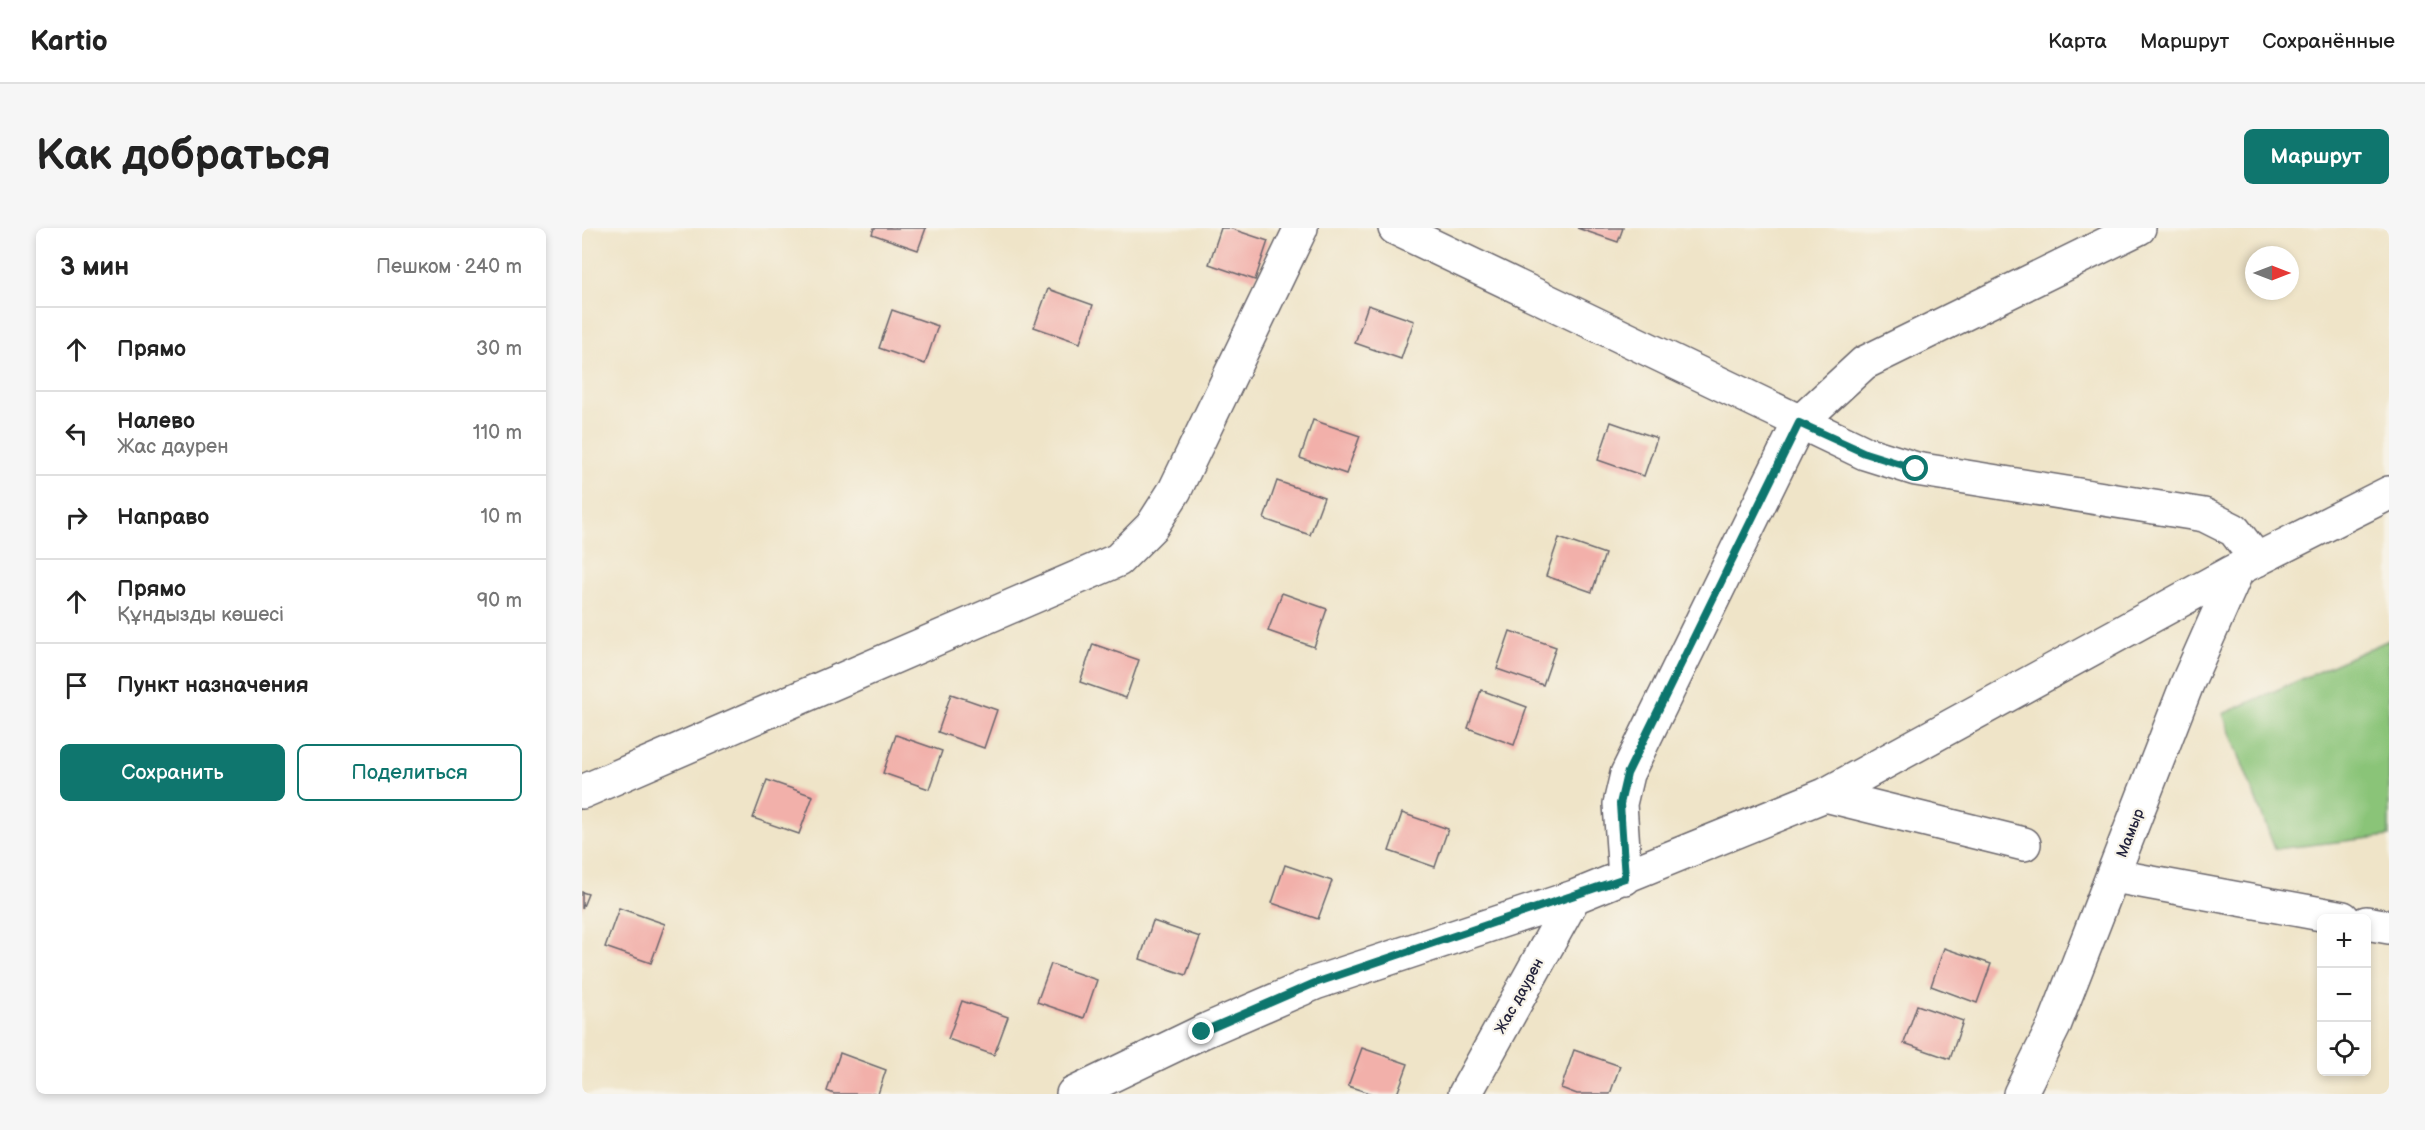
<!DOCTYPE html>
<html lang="ru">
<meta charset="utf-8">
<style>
body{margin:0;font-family:"Balsamiq Sans",sans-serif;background:#f6f6f6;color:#222}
.controls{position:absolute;right:18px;bottom:18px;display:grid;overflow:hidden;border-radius:9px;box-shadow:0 3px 9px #0003}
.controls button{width:54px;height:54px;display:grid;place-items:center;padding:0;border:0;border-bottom:2px solid #e0e0e0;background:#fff;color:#222;font:30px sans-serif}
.compass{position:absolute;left:1663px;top:18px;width:54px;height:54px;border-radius:50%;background:#fff;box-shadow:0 3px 9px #0003;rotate:90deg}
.stop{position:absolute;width:18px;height:18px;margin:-14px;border:4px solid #0f766e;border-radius:50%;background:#fff}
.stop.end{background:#0f766e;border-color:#fff;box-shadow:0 2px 6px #0008}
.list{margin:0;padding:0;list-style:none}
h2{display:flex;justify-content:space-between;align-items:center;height:78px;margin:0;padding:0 24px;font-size:26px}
h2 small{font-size:20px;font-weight:400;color:#767676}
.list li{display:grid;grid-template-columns:39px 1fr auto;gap:18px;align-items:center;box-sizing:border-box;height:84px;padding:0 24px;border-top:2px solid #e0e0e0}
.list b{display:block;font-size:22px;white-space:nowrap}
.list p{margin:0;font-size:20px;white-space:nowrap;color:#767676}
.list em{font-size:20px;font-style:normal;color:#767676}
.actions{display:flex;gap:12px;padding:18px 24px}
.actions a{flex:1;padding:14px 0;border:2px solid #0f766e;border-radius:9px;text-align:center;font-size:21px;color:#0f766e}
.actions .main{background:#0f766e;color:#fff}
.icon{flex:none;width:33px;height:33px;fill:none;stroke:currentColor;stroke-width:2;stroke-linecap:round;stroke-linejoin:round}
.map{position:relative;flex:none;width:1807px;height:866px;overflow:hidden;border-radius:9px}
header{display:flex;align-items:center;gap:36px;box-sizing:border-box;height:84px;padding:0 30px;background:#fff;border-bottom:2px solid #e0e0e0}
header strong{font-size:28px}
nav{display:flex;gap:33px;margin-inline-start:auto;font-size:21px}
.intro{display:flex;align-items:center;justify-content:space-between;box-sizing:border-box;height:144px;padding:0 36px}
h1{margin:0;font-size:42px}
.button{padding:15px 27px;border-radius:9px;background:#0f766e;color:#fff;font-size:21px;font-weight:700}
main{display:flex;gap:36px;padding:0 36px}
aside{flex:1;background:#fff;border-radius:9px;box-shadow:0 3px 9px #0003}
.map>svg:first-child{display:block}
.green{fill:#8ac478;stroke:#56735a;stroke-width:1.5}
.building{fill:#f2b0aa}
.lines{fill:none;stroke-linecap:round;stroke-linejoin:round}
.minor-casing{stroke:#6a666c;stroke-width:36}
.minor{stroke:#fff;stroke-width:33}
.route{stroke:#0f766e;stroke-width:8}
.labels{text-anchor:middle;stroke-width:4.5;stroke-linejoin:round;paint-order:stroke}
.street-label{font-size:15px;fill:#22223b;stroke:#f7f3e8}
</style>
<header>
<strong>Kartio</strong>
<nav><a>Карта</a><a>Маршрут</a><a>Сохранённые</a></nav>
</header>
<div class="intro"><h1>Как добраться</h1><a class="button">Маршрут</a></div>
<main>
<aside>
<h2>3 мин<small>Пешком · 240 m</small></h2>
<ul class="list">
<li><svg class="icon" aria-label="ahead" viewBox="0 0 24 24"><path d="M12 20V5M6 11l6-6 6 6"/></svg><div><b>Прямо</b></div><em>30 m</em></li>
<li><svg class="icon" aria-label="left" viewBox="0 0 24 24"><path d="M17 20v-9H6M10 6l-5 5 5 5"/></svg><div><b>Налево</b><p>Жас даурен</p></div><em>110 m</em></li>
<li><svg class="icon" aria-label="right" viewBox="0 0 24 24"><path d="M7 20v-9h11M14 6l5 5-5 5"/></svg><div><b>Направо</b></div><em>10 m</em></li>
<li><svg class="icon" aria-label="ahead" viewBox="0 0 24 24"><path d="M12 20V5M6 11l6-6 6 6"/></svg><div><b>Прямо</b><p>Құндызды көшесі</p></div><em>90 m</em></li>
<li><svg class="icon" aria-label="arrive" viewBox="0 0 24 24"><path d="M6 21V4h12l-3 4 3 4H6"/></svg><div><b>Пункт назначения</b></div></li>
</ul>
<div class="actions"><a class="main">Сохранить</a><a>Поделиться</a></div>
</aside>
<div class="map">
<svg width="1807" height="866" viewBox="0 0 1807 866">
<rect width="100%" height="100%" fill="#f7f3e8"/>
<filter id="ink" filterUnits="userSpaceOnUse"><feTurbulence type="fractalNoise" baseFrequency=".0167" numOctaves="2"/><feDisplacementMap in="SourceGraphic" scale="12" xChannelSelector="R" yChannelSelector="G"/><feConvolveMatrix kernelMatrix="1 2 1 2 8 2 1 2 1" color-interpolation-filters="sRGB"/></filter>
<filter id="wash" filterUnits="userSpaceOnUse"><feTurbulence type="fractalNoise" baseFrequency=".008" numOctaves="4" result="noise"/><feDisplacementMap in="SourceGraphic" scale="24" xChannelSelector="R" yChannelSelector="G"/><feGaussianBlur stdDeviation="1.35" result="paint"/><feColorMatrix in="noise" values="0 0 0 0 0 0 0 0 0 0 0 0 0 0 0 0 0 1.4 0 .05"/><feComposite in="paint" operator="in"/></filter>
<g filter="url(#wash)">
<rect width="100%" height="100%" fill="#efe4c8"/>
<path class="green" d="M1807,412v196l-114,13 -52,-135z"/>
<g id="blocks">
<path class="building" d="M292,0h52l-8,22 -46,-16z
M639,0h8l39,13 -13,39 -46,-16z
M995,0h46l-5,14z
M466,61l45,16 -13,38 -46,-16z
M786,77l46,16 -13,38 -46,-16z
M310,82l46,16 -13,38 -46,-16z
M731,192l47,16 -14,38 -46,-16z
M1029,194l46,16 -13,38 -46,-16z
M695,253l47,16 -14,38 -46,-16z
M977,310l46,16 -13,38 -46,-16z
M700,365l45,16 -13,38 -46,-16z
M928,403l46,16 -13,38 -46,-16z
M511,416l46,16 -13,38 -46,-16z
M899,462l46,17 -13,38 -46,-17z
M369,466l46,16 -13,38 -46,-16z
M314,507l46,16 -13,38 -46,-16z
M185,552l46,16 -14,38 -46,-16z
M820,585l46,16 -13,38 -46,-16z
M703,637l47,16 -14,38 -46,-16z
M0,664l6,2 -6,15z
M37,680l46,16 -14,39 -46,-16z
M571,693l47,16 -14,38 -46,-16z
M1362,720l47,16 -14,39 -46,-17z
M469,736l46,16 -13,38 -47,-16z
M380,773l46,16 -14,38 -46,-16z
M1335,777l46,16 -13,38 -46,-16z
M780,820l46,16 -11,30h-25l-24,-8z
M992,822l46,16 -10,28h-33l-16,-6z
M258,825l46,17 -8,24h-44l-7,-3z"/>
</g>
</g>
<g filter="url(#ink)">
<use href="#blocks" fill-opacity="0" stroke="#6a666c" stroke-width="1.5"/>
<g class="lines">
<g class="minor-casing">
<path id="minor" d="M813,0l470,225 51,16 288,46 30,15 23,30
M0,564l536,-232 34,-34 23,-36 126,-262
M1243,567l199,49
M1532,648l229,42
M1043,650l-5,-74 7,-30 172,-351 65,-60 275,-135
M1784,695l23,4
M491,866l129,-62 113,-49 259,-86 251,-102 407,-223 157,-79
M883,866l109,-197
M1438,866l34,-68 133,-342 50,-113"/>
</g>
<use href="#minor" class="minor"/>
</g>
</g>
<g class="lines" filter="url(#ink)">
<path class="route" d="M620,804l113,-49 310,-105 -5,-74 7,-30 172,-351 66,30 51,16"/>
</g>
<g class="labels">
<g class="street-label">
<text transform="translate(1548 605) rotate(-69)" y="5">Мамыр</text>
<text transform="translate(937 768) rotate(-61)" y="5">Жас даурен</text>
</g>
</g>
</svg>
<div class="controls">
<button>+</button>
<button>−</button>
<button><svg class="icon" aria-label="locate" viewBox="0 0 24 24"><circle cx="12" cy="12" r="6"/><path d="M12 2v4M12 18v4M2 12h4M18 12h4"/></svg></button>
</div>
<svg class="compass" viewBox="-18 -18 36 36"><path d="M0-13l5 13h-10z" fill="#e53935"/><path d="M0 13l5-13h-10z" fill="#767676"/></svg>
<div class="stop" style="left:1334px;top:241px"></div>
<div class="stop end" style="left:620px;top:804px"></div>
</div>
</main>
